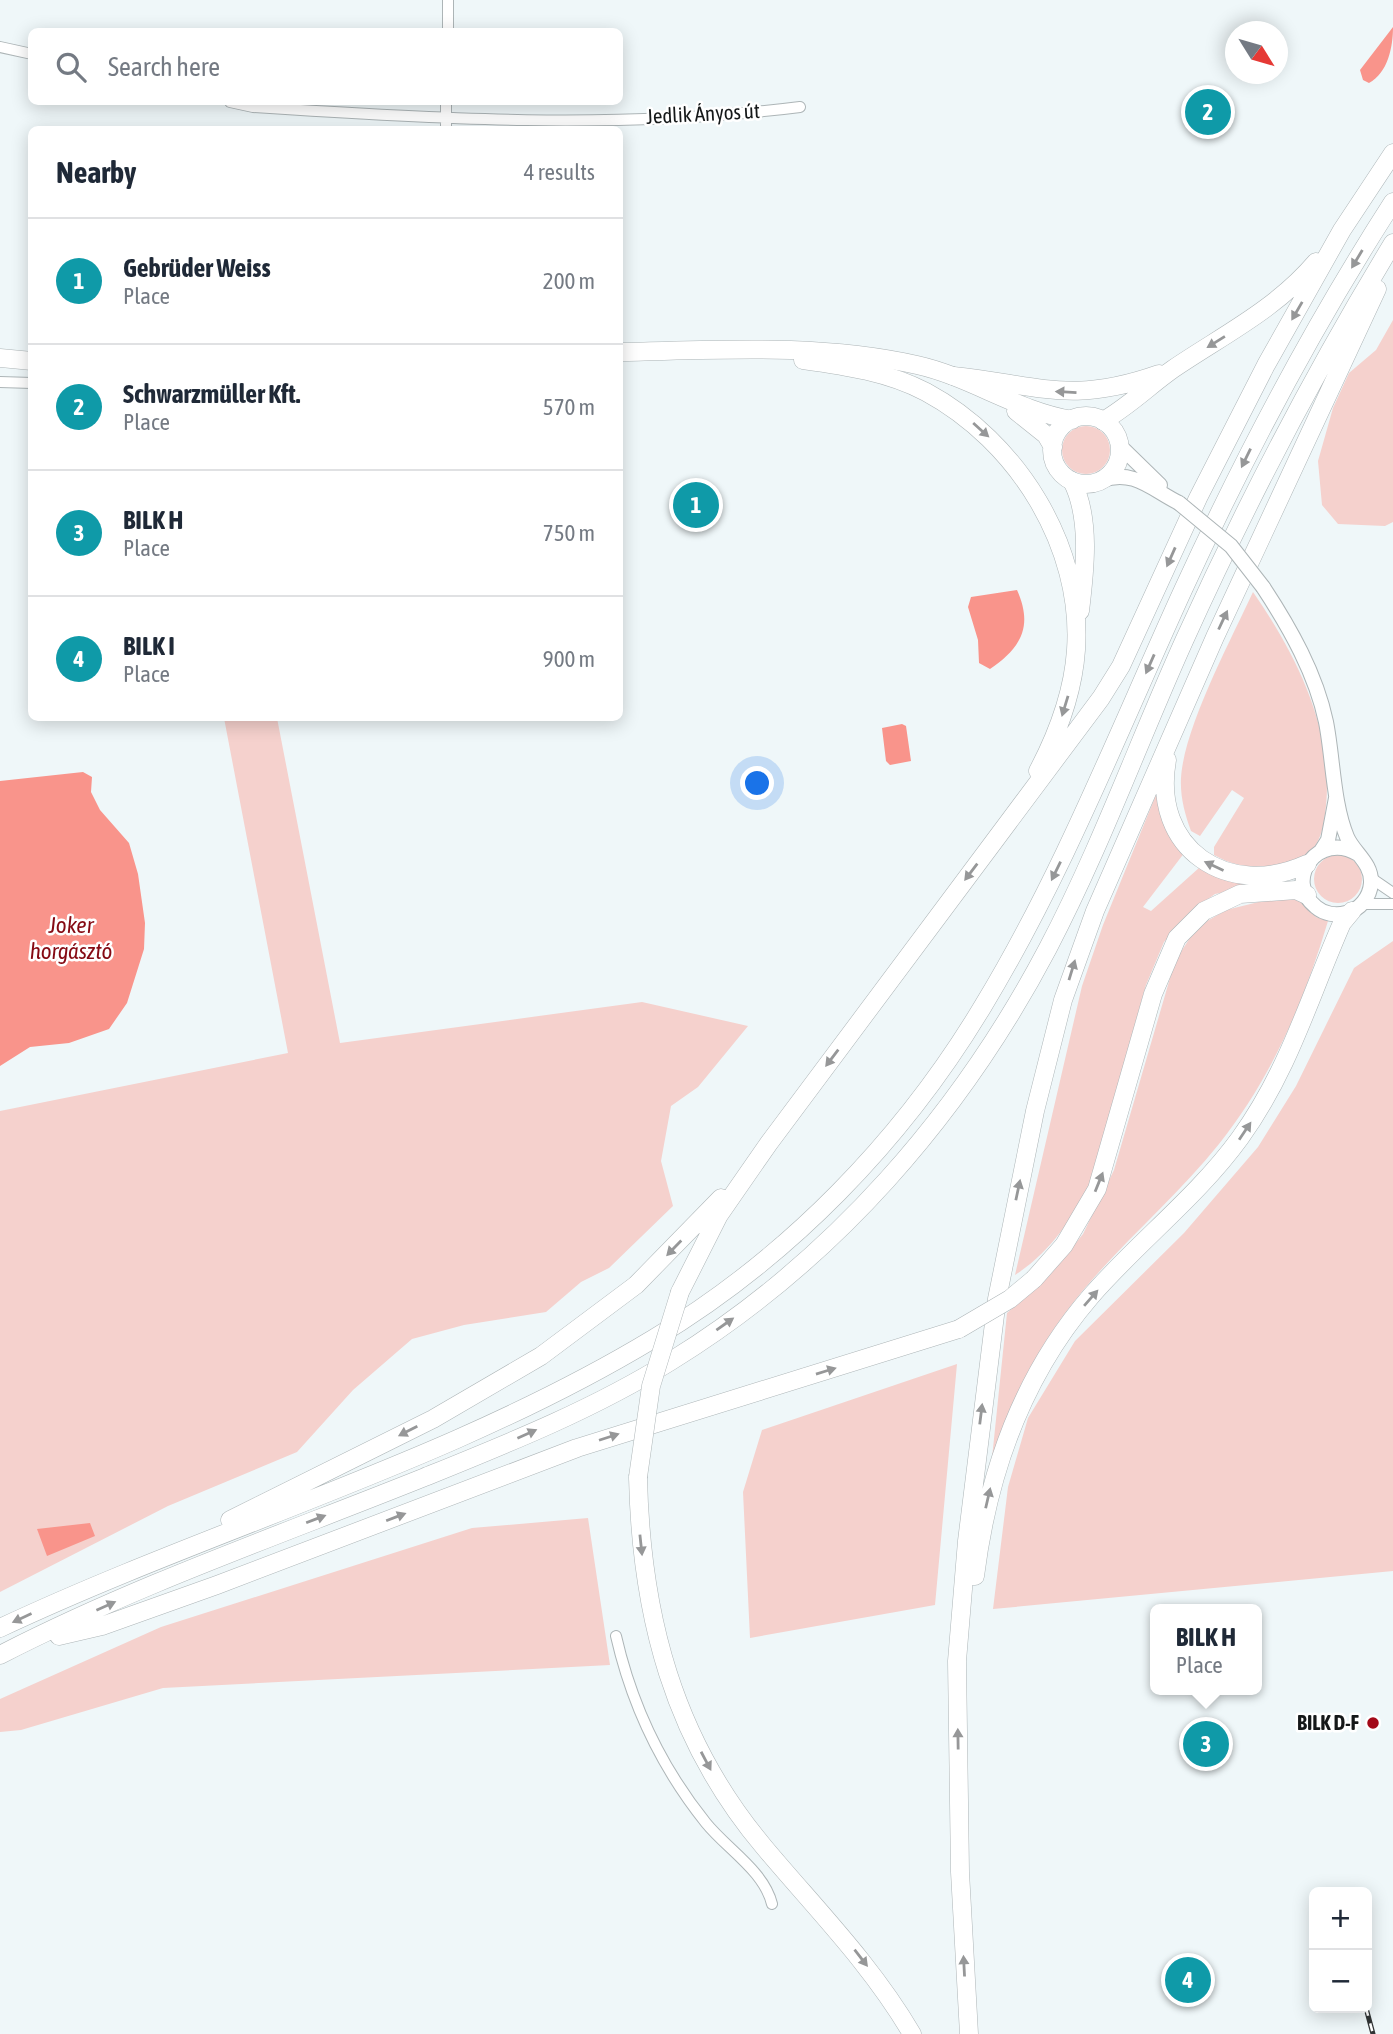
<!DOCTYPE html>
<meta charset="utf-8">
<style>
body{margin:0;font-family:"Asap Condensed",sans-serif;background:#f2f2f3;color:#1f2937}
.controls{position:absolute;right:21px;bottom:21px;display:grid;overflow:hidden;border-radius:10px;box-shadow:0 4px 18px #0003}
.controls button{width:63px;height:63px;display:grid;place-items:center;padding:0;border:0;border-bottom:2px solid #e0e1e3;background:#fff;color:#1f2937;font:35px sans-serif}
.compass{position:absolute;left:1225px;top:21px;width:63px;height:63px;border-radius:50%;background:#fff;box-shadow:0 4px 18px #0003;rotate:127deg}
.you{position:absolute;left:758px;top:784px;width:24px;height:24px;margin:-18px;border:5px solid #fff;border-radius:50%;background:#1a73e8;box-shadow:0 0 0 10px #1a73e833}
.badge{display:grid;place-items:center;width:46px;height:46px;border-radius:50%;background:#1a73e8;color:#fff;font-size:23px;font-weight:700}
.pin{position:absolute;translate:-50% -50%;border:4px solid #fff;box-shadow:0 2px 7px #0006}
.popup{position:absolute;left:1150px;top:1604px;width:112px;height:91px;box-sizing:border-box;display:grid;place-content:center;border-radius:10px;background:#fff;filter:drop-shadow(0 2px 5px #0005);font-size:23px;white-space:nowrap;color:#747a83}
.popup b{font-size:26px;color:#1f2937}
.popup::after{content:'';position:absolute;left:50%;top:100%;margin-left:-14px;border:14px solid transparent;border-top-color:#fff}
.list{margin:0;padding:0;list-style:none}
h2{display:flex;justify-content:space-between;align-items:center;height:91px;margin:0;padding:0 28px;font-size:30px}
h2 small{font-size:23px;font-weight:400;color:#747a83}
.list li{display:grid;grid-template-columns:46px 1fr auto;gap:21px;align-items:center;box-sizing:border-box;height:126px;padding:0 28px;border-top:2px solid #e0e1e3}
.list b{display:block;font-size:26px;white-space:nowrap}
.list p{margin:0;font-size:23px;white-space:nowrap;color:#747a83}
.list em{font-size:23px;font-style:normal;color:#747a83}
.icon{flex:none;width:38px;height:38px;fill:none;stroke:currentColor;stroke-width:2;stroke-linecap:round;stroke-linejoin:round}
.map{position:relative;flex:none;width:1393px;height:2034px;overflow:hidden}
.search{position:absolute;background:#fff;box-shadow:0 4px 18px #0003;left:28px;top:28px;width:595px;height:77px;display:flex;align-items:center;gap:18px;box-sizing:border-box;padding:0 24px;border-radius:10px;color:#747a83;font-size:26px}
.panel{position:absolute;background:#fff;box-shadow:0 4px 18px #0003;left:28px;top:126px;width:595px;height:595px;border-radius:10px}
.map>svg:first-child{display:block}
.green{fill:#f5d1cd}
.water{fill:#f9948b}
.lines{fill:none;stroke-linecap:round;stroke-linejoin:round}
.minor-casing{stroke:#adb5b7;stroke-width:12}
.tertiary-casing{stroke:#adb5b7;stroke-width:16}
.primary-casing{stroke:#adb5b7;stroke-width:19}
.trunk-casing{stroke:#adb5b7;stroke-width:19}
.minor{stroke:#fff;stroke-width:10}
.tertiary{stroke:#fff;stroke-width:14}
.primary{stroke:#fff;stroke-width:18}
.trunk{stroke:#fff;stroke-width:18}
.rail-casing{stroke:#313435;stroke-width:5}
.rail{stroke:#fff;stroke-width:2.5;stroke-dasharray:8;stroke-linecap:butt}
.tertiary-bridge-casing{stroke:#adb5b7;stroke-width:16;stroke-linecap:butt}
.trunk-bridge-casing{stroke:#adb5b7;stroke-width:19;stroke-linecap:butt}
.tertiary-bridge{stroke:#fff;stroke-width:14}
.trunk-bridge{stroke:#fff;stroke-width:18}
.oneway{fill:#969798}
.poi-dot{fill:#a30918;stroke:#fff;stroke-width:2.5}
.labels{text-anchor:middle;stroke-width:5;stroke-linejoin:round;paint-order:stroke}
.street-label{font-size:21px;fill:#151819;stroke:#fff}
.poi-label{font-size:21px;font-weight:bold;fill:#151819;stroke:#fff;text-anchor:end}
.water-label{font-size:23px;font-style:italic;fill:#850a13;stroke:#fff}
</style>
<div class="map">
<svg width="1393" height="2034" viewBox="0 0 1393 2034">
<rect width="100%" height="100%" fill="#eff7f9"/>
<path class="green" d="M1393,320v202l-8,4 -47,-2 -16,-19 -4,-44 15,-53 16,-35 27,-23z
M1062 450a24 24 0 1 1 48 0a24 24 0 1 1-48 0Z
M1253,592c47,68 87,150 70,234 -4,19 -16,37 -37,39 -28,3 -47,4 -72,-10v-8l30,-49 -12,-8 -32,46 -9,-5c-6,-17 -11,-34 -10,-53 3,-51 50,-138 72,-186z
M224,718h53l63,325 302,-41 106,24 -50,61 -27,19 -10,55 12,45 -64,62 -28,14 -35,30 -82,13 -52,14 -59,51 -56,62 -129,54 -168,86v-481l288,-58z
M1160,785l25,67 -42,55 8,4 49,-44 26,13 46,3 -57,11 -21,15 -30,33 -18,43 -57,201c-18,35 -40,67 -74,89l67,-289 21,-61z
M1314 879a24 24 0 1 1 48 0a24 24 0 1 1-48 0Z
M1275,898l25,1 16,18 12,4c-24,81 -56,156 -109,223 -47,59 -108,107 -153,168 -34,45 -56,94 -74,146l15,-145 43,-38 33,-41 31,-64 61,-209 22,-34 29,-17z
M1393,941v630l-400,38 15,-122 20,-69 47,-77 109,-108 74,-86 38,-61 58,-118z
M957,1364l-22,241 -185,33 -7,-146 19,-62z
M588,1518l22,147 -447,23 -142,42 -21,2v-33l161,-72 311,-99z"/>
<path class="water" d="M1393,27c0,20 -5,46 -24,56l-6,-3 -3,-10z
M1017,590c16,36 5,57 -27,79l-11,-6 -1,-23 -10,-33 3,-10z
M902,724l4,2 5,35 -21,4 -4,-4 -4,-33z
M83,772l9,5 -1,15 9,18 29,33 9,31 7,49 -1,26 -17,54 -18,26 -40,14 -39,4 -30,19v-285z
M90,1523l5,13 -48,20 -10,-27z"/>
<g class="lines">
<g class="minor-casing">
<path id="minor" d="M448,32v-32
M0,47l32,7
M230,102l23,5c180,12 367,23 547,0
M446,130v-28
M0,382l32,1
M1371,878l22,15
M1362,904h31
M616,1636c16,70 45,131 90,187 21,26 58,48 66,81"/>
</g>
<g class="tertiary-casing">
<path id="tertiary" d="M1120,446l40,39
M1102,480c32,-11 49,9 77,23
M1263,587c27,41 53,87 63,135 7,35 7,82 21,115 7,16 25,26 24,46 -1,14 -11,27 -25,30 -10,3 -22,1 -30,-6 -34,-27 3,-77 42,-53
M1321,851l7,-11 8,-42"/>
</g>
<g class="primary-casing">
<path id="primary" d="M620,352c99,-2 199,-9 297,13 54,12 100,46 155,55
M0,358l32,3
M1016,411l30,24 7,12
M1052 450a34 34 0 1 1 68 0a34 34 0 1 1-68 0Z"/>
</g>
<g class="trunk-casing">
<path id="trunk" d="M803,360c43,6 85,12 123,32 91,49 157,154 150,258 -3,44 -18,83 -38,121
M953,376c86,9 118,29 206,-2
M1103,421c26,-15 46,-35 70,-52 50,-34 102,-59 143,-107
M1072,481c19,37 13,89 8,130
M1167,760c-16,89 61,140 140,104
M1034,1279l30,-34 33,-56 56,-195 24,-56 27,-27 36,-17 56,-4 11,5
M680,1292l39,-77 50,-72 332,-445 20,-32 77,-168 68,-133 76,-135 51,-77
M638,1477c3,138 35,262 126,370 52,62 107,117 148,187
M230,1520l203,-101 108,-63 95,-71 85,-87
M975,1576c13,-103 47,-200 116,-280 47,-54 107,-100 149,-158 49,-68 69,-140 102,-215l10,-12
M0,1628c215,-101 449,-166 653,-289 135,-81 249,-198 330,-333 80,-132 136,-276 200,-416 62,-135 130,-264 210,-388
M59,1636l43,-10 115,-41 360,-137 382,-119
M0,1655c136,-70 283,-121 425,-178 84,-34 169,-68 246,-116 162,-100 289,-246 377,-413 52,-99 90,-205 136,-307 62,-137 131,-270 209,-398
M969,2034l-9,-162 -3,-211 10,-120 30,-242 38,-188 28,-111 32,-89 120,-274 162,-348"/>
</g>
<use href="#minor" class="minor"/>
<use href="#tertiary" class="tertiary"/>
<use href="#primary" class="primary"/>
<use href="#trunk" class="trunk"/>
<g class="rail-casing">
<path id="rail" d="M1366,2008l7,26"/>
</g>
<use href="#rail" class="rail"/>
<g class="tertiary-bridge-casing">
<path id="tertiary-bridge" d="M1179,503l52,43 32,41"/>
</g>
<g class="trunk-bridge-casing">
<path id="trunk-bridge" d="M959,1329l51,-30 24,-20
M638,1477l13,-91 29,-94"/>
</g>
<use href="#tertiary-bridge" class="tertiary-bridge"/>
<use href="#trunk-bridge" class="trunk-bridge"/>
</g>
<defs><path id="oneway-solid" d="M-6-.8H1V-3.2L6.5 0L1 3.2V.8H-6Z" transform="scale(1.75)"/></defs>
<g class="oneway">
<use href="#oneway-solid" transform="translate(1357 259) rotate(121)"/>
<use href="#oneway-solid" transform="translate(1297 311) rotate(120)"/>
<use href="#oneway-solid" transform="translate(1216 342) rotate(148)"/>
<use href="#oneway-solid" transform="translate(1066 392) rotate(-177)"/>
<use href="#oneway-solid" transform="translate(981 430) rotate(42)"/>
<use href="#oneway-solid" transform="translate(1246 458) rotate(116)"/>
<use href="#oneway-solid" transform="translate(1171 557) rotate(114)"/>
<use href="#oneway-solid" transform="translate(1223 620) rotate(-65)"/>
<use href="#oneway-solid" transform="translate(1150 664) rotate(114)"/>
<use href="#oneway-solid" transform="translate(1065 706) rotate(107)"/>
<use href="#oneway-solid" transform="translate(1214 866) rotate(-155)"/>
<use href="#oneway-solid" transform="translate(1056 871) rotate(116)"/>
<use href="#oneway-solid" transform="translate(971 872) rotate(127)"/>
<use href="#oneway-solid" transform="translate(1072 970) rotate(-73)"/>
<use href="#oneway-solid" transform="translate(832 1058) rotate(127)"/>
<use href="#oneway-solid" transform="translate(1245 1131) rotate(-56)"/>
<use href="#oneway-solid" transform="translate(1099 1182) rotate(-68)"/>
<use href="#oneway-solid" transform="translate(1018 1190) rotate(-78)"/>
<use href="#oneway-solid" transform="translate(674 1248) rotate(134)"/>
<use href="#oneway-solid" transform="translate(1091 1298) rotate(-49)"/>
<use href="#oneway-solid" transform="translate(725 1324) rotate(-35)"/>
<use href="#oneway-solid" transform="translate(826 1371) rotate(-17)"/>
<use href="#oneway-solid" transform="translate(981 1414) rotate(-83)"/>
<use href="#oneway-solid" transform="translate(408 1431) rotate(153)"/>
<use href="#oneway-solid" transform="translate(527 1434) rotate(-24)"/>
<use href="#oneway-solid" transform="translate(609 1437) rotate(-18)"/>
<use href="#oneway-solid" transform="translate(988 1498) rotate(-77)"/>
<use href="#oneway-solid" transform="translate(396 1517) rotate(-21)"/>
<use href="#oneway-solid" transform="translate(316 1519) rotate(-21)"/>
<use href="#oneway-solid" transform="translate(641 1545) rotate(84)"/>
<use href="#oneway-solid" transform="translate(106 1606) rotate(-24)"/>
<use href="#oneway-solid" transform="translate(22 1618) rotate(155)"/>
<use href="#oneway-solid" transform="translate(958 1739) rotate(-91)"/>
<use href="#oneway-solid" transform="translate(706 1761) rotate(62)"/>
<use href="#oneway-solid" transform="translate(861 1958) rotate(52)"/>
<use href="#oneway-solid" transform="translate(964 1966) rotate(-93)"/>
</g>
<circle class="poi-dot" cx="1373" cy="1723" r="7"/>
<g class="labels">
<g class="street-label">
<text transform="translate(703 114) rotate(-3)" y="7">Jedlik Ányos út</text>
</g>
<g class="poi-label">
<text x="1359" y="1730">BILK D-F</text>
</g>
<g class="water-label">
<text x="71" y="933">Joker<tspan x="71" dy="26">horgásztó</tspan></text>
</g>
</g>
</svg>
<div class="controls">
<button>+</button>
<button>−</button>
</div>
<svg class="compass" viewBox="-18 -18 36 36"><path d="M0-13l5 13h-10z" fill="#e53935"/><path d="M0 13l5-13h-10z" fill="#747a83"/></svg>
<div class="you"></div>
<div class="pin badge" style="left:696px;top:505px;background:#0f9aa8">1</div>
<div class="pin badge" style="left:1208px;top:112px;background:#0f9aa8">2</div>
<div class="pin badge" style="left:1206px;top:1744px;background:#0f9aa8">3</div>
<div class="popup"><b>BILK H</b>Place</div>
<div class="pin badge" style="left:1188px;top:1980px;background:#0f9aa8">4</div>
<div class="search"><svg class="icon" aria-label="search" viewBox="0 0 24 24"><circle cx="10" cy="10" r="6"/><path d="M15 15l6 6"/></svg>Search here</div>
<section class="panel">
<h2>Nearby<small>4 results</small></h2>
<ul class="list">
<li><span class="badge" style="background:#0f9aa8">1</span><div><b>Gebrüder Weiss</b><p>Place</p></div><em>200 m</em></li>
<li><span class="badge" style="background:#0f9aa8">2</span><div><b>Schwarzmüller Kft.</b><p>Place</p></div><em>570 m</em></li>
<li><span class="badge" style="background:#0f9aa8">3</span><div><b>BILK H</b><p>Place</p></div><em>750 m</em></li>
<li><span class="badge" style="background:#0f9aa8">4</span><div><b>BILK I</b><p>Place</p></div><em>900 m</em></li>
</ul>
</section>
</div>
